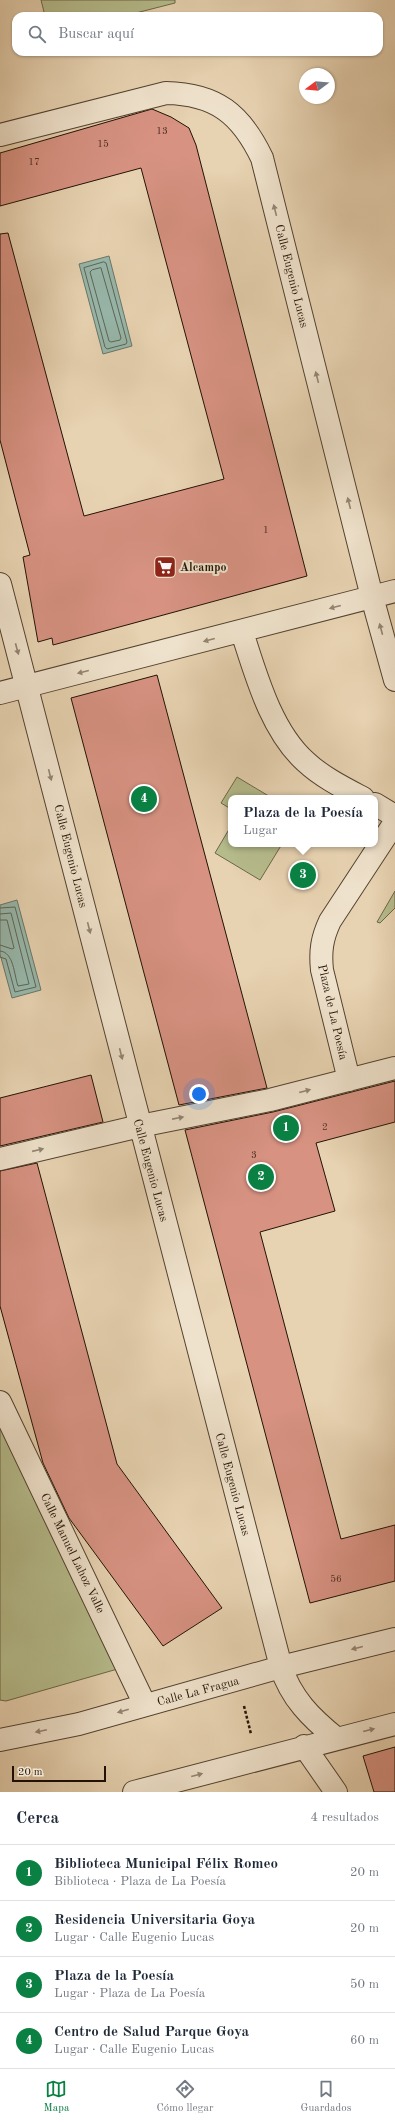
<!DOCTYPE html>
<html lang="es">
<meta charset="utf-8">
<style>
body{margin:0;font-family:"Old Standard TT",serif;background:#f2f2f3;color:#1f2937}
.compass{position:absolute;left:299px;top:68px;width:36px;height:36px;border-radius:50%;background:#fff;box-shadow:0 1px 3px #0004;rotate:254deg}
.scale{position:absolute;left:12px;bottom:10px;width:94px;box-sizing:border-box;padding-left:4px;border:2px solid #221205;border-top:0;font-size:11px;line-height:14px;white-space:nowrap;color:#221205;-webkit-text-stroke:3px #efe2cc;paint-order:stroke}
.you{position:absolute;left:199px;top:1094px;width:14px;height:14px;margin:-10px;border:3px solid #fff;border-radius:50%;background:#1a73e8;box-shadow:0 0 0 6px #1a73e833}
.badge{display:grid;place-items:center;width:26px;height:26px;border-radius:50%;background:#0b8043;color:#fff;font-size:13px;font-weight:700}
.pin{position:absolute;translate:-50% -50%;border:2px solid #fff;box-shadow:0 1px 4px #0006}
.popup{position:absolute;left:228px;top:795px;width:150px;height:52px;box-sizing:border-box;display:grid;place-content:center;border-radius:8px;background:#fff;filter:drop-shadow(0 1px 3px #0005);font-size:13px;white-space:nowrap;color:#747a83}
.popup b{font-size:15px;color:#1f2937}
.popup::after{content:'';position:absolute;left:50%;top:100%;margin-left:-8px;border:8px solid transparent;border-top-color:#fff}
.list{margin:0;padding:0;list-style:none}
h2{display:flex;justify-content:space-between;align-items:center;height:52px;margin:0;padding:0 16px;font-size:17px}
h2 small{font-size:13px;font-weight:400;color:#747a83}
.list li{display:grid;grid-template-columns:26px 1fr auto;gap:12px;align-items:center;box-sizing:border-box;height:56px;padding:0 16px;border-top:1px solid #e0e1e3}
.list b{display:block;font-size:15px;white-space:nowrap}
.list p{margin:0;font-size:13px;white-space:nowrap;color:#747a83}
.list em{font-size:13px;font-style:normal;color:#747a83}
.icon{flex:none;width:22px;height:22px;fill:none;stroke:currentColor;stroke-width:2;stroke-linecap:round;stroke-linejoin:round}
.map{position:relative;flex:none;width:395px;height:1792px;overflow:hidden}
.search{position:absolute;background:#fff;box-shadow:0 1px 3px #0004;left:12px;right:12px;top:12px;height:44px;display:flex;align-items:center;gap:10px;box-sizing:border-box;padding:0 14px;border-radius:12px;color:#747a83;font-size:15px}
.sheet{height:276px;background:#fff}
nav{display:flex;justify-content:space-around;align-items:center;box-sizing:border-box;height:56px;border-top:1px solid #e0e1e3;background:#fff;font-size:11px;color:#747a83}
nav a{display:grid;justify-items:center;gap:2px}
nav .on{color:#0b8043}
.map>svg:first-child{display:block}
.green{fill:#b6bc8c;stroke:#6c6748}
.water{fill:#97b8ac;stroke:#687669}
.lines{fill:none;stroke-linecap:round;stroke-linejoin:round}
.shore{stroke:#5c6558;stroke-width:1}
.building{fill:#d79282;stroke:#221205}
.minor-casing{stroke:#534230;stroke-width:24}
.path{stroke:#221205;stroke-width:2.5;stroke-dasharray:3 2;stroke-linecap:butt}
.minor{stroke:#efe2cc;stroke-width:22}
.oneway{fill:#938472}
.labels{text-anchor:middle;stroke-width:4;stroke-linejoin:round;paint-order:stroke}
.number-label{font-size:10px;fill:#4f3224}
.street-label{font-size:12px;fill:#221205;stroke:#efe2cc}
.poi-label{font-size:12px;font-weight:bold;fill:#221205;stroke:#efe2cc;text-anchor:start}
</style>
<div class="map">
<svg width="395" height="1792" viewBox="0 0 395 1792">
<rect width="100%" height="100%" fill="#e7d2b1"/>
<filter id="stains"><feTurbulence type="fractalNoise" baseFrequency=".005" numOctaves="4"/><feColorMatrix values="0 0 0 0 .2 0 0 0 0 .09 0 0 0 0 .02 0 0 0 .5 -.17"/></filter>
<radialGradient id="worn" r=".72"><stop offset=".6" stop-color="#630" stop-opacity="0"/><stop offset="1" stop-color="#630" stop-opacity=".3"/></radialGradient>
<path class="green" d="M41,0h134v3l-51,13h-79z
M237,777l35,21h-41v11l-10,-6z
M231,826v18h51l-22,36 -45,-27z
M395,891v17l-15,15 -3,-1z
M0,1402l128,264 -122,35 -6,-1z"/>
<path class="water" d="M109,256l23,90 -29,8 -24,-90z
M17,900l24,90 -29,8 -12,-44v-49z"/>
<g class="lines">
<path class="shore" d="M104,262l2,1 21,79 -1,2 -19,5 -2,-2 -21,-79z
M101,268l20,70 -1,2 -9,2 -2,-1 -19,-69 2,-2z
M0,908l15,-1 21,80 -21,5 -9,-33 -6,-2
M0,914l11,-1 18,71 -11,2c-4,-11 -4,-34 -18,-35
M0,920h7l7,28 -2,1 -12,-4"/>
</g>
<path class="building" d="M152,109l19,8 18,11 7,17 111,431 -254,69 -1,-7 -14,4 -15,-85 7,-2 -30,-115v-206l8,-1 76,283 140,-37 -83,-311 -141,38v-53z
M157,675l110,413 -88,17 -108,-407z
M91,1075l12,47 -103,24v-48z
M395,1081v41l-79,21 19,68 -75,21 81,307 54,-14v56l-85,22 -125,-473 88,-18z
M37,1163l80,301 105,144 -59,38 -94,-128 -26,-55 -43,-157v-135z
M395,1747v45h-21l-11,-36z"/>
<g class="lines">
<g class="minor-casing">
<path id="minor" d="M0,135l166,-42c50,1 75,21 96,65l110,439 23,83
M0,584l281,1083c10,31 30,51 55,71
M242,632c14,43 29,99 64,130 16,15 38,26 57,36
M0,693l395,-102
M375,804l20,12
M349,1080l-27,-110c-2,-19 0,-32 8,-49l65,-99
M0,1159l140,-33 130,-26 125,-32
M0,1402l145,303
M0,1740l79,-16 202,-57 114,-28
M304,1746l32,46
M134,1792l261,-68"/>
</g>
<path class="path" d="M244,1706l7,28"/>
<use href="#minor" class="minor"/>
</g>
<defs><path id="oneway-solid" d="M-6-.8H1V-3.2L6.5 0L1 3.2V.8H-6Z"/></defs>
<g class="oneway">
<use href="#oneway-solid" transform="translate(275 210) rotate(-104)"/>
<use href="#oneway-solid" transform="translate(317 377) rotate(-104)"/>
<use href="#oneway-solid" transform="translate(349 503) rotate(-104)"/>
<use href="#oneway-solid" transform="translate(335 607) rotate(165)"/>
<use href="#oneway-solid" transform="translate(381 629) rotate(-105)"/>
<use href="#oneway-solid" transform="translate(209 640) rotate(165)"/>
<use href="#oneway-solid" transform="translate(17 649) rotate(75)"/>
<use href="#oneway-solid" transform="translate(83 672) rotate(166)"/>
<use href="#oneway-solid" transform="translate(50 775) rotate(76)"/>
<use href="#oneway-solid" transform="translate(89 928) rotate(76)"/>
<use href="#oneway-solid" transform="translate(121 1054) rotate(76)"/>
<use href="#oneway-solid" transform="translate(305 1091) rotate(-15)"/>
<use href="#oneway-solid" transform="translate(178 1118) rotate(-11)"/>
<use href="#oneway-solid" transform="translate(38 1150) rotate(-13)"/>
<use href="#oneway-solid" transform="translate(357 1648) rotate(166)"/>
<use href="#oneway-solid" transform="translate(123 1711) rotate(164)"/>
<use href="#oneway-solid" transform="translate(369 1730) rotate(-14)"/>
<use href="#oneway-solid" transform="translate(41 1731) rotate(168)"/>
<use href="#oneway-solid" transform="translate(197 1775) rotate(-15)"/>
</g>
<defs>
<g id="supermarket-square" transform="scale(1.15)"><rect x="-9" y="-9" width="18" height="18" rx="4" fill="#8f2418" stroke="#efe2cc"/><path d="M-6-5.5h2.5l.6 2H6L4.5 2H-2.5L-4.4-4H-6ZM-1.5 3.2a1.3 1.3 0 1 0 .1 0ZM3 3.2a1.3 1.3 0 1 0 .1 0Z" fill="#fff"/></g>
</defs>
<g fill-rule="evenodd">
<use href="#supermarket-square" x="165" y="567"/>
</g>
<g class="labels">
<g class="number-label">
<text x="162" y="134">13</text>
<text x="103" y="147">15</text>
<text x="34" y="165">17</text>
<text x="266" y="533">1</text>
<text x="325" y="1130">2</text>
<text x="254" y="1158">3</text>
<text x="336" y="1582">56</text>
</g>
<g class="street-label">
<text transform="translate(292 276) rotate(76)" y="4">Calle Eugenio Lucas</text>
<text transform="translate(71 856) rotate(76)" y="4">Calle Eugenio Lucas</text>
<text transform="translate(333 1012) rotate(77)" y="4">Plaza de La Poesía</text>
<text transform="translate(151 1170) rotate(75)" y="4">Calle Eugenio Lucas</text>
<text transform="translate(233 1484) rotate(75)" y="4">Calle Eugenio Lucas</text>
<text transform="translate(73 1553) rotate(64)" y="4">Calle Manuel Lahoz Valle</text>
<text transform="translate(198 1691) rotate(-15)" y="4">Calle La Fragua</text>
</g>
<g class="poi-label">
<text x="180" y="571">Alcampo</text>
</g>
</g>
<rect width="100%" height="100%" filter="url(#stains)"/>
<rect width="100%" height="100%" fill="url(#worn)"/>
</svg>
<svg class="compass" viewBox="-18 -18 36 36"><path d="M0-13l5 13h-10z" fill="#e53935"/><path d="M0 13l5-13h-10z" fill="#747a83"/></svg>
<div class="scale">20 m</div>
<div class="you"></div>
<div class="pin badge" style="left:286px;top:1128px">1</div>
<div class="pin badge" style="left:261px;top:1177px">2</div>
<div class="pin badge" style="left:303px;top:875px">3</div>
<div class="popup"><b>Plaza de la Poesía</b>Lugar</div>
<div class="pin badge" style="left:144px;top:799px">4</div>
<div class="search"><svg class="icon" aria-label="search" viewBox="0 0 24 24"><circle cx="10" cy="10" r="6"/><path d="M15 15l6 6"/></svg>Buscar aquí</div>
</div>
<section class="sheet">
<h2>Cerca<small>4 resultados</small></h2>
<ul class="list">
<li><span class="badge">1</span><div><b>Biblioteca Municipal Félix Romeo</b><p>Biblioteca · Plaza de La Poesía</p></div><em>20 m</em></li>
<li><span class="badge">2</span><div><b>Residencia Universitaria Goya</b><p>Lugar · Calle Eugenio Lucas</p></div><em>20 m</em></li>
<li><span class="badge">3</span><div><b>Plaza de la Poesía</b><p>Lugar · Plaza de La Poesía</p></div><em>50 m</em></li>
<li><span class="badge">4</span><div><b>Centro de Salud Parque Goya</b><p>Lugar · Calle Eugenio Lucas</p></div><em>60 m</em></li>
</ul>
</section>
<nav>
<a class="on"><svg class="icon" aria-label="map" viewBox="0 0 24 24"><path d="M3 6l6-2 6 2 6-2v14l-6 2-6-2-6 2zM9 4v14M15 6v14"/></svg>Mapa</a>
<a><svg class="icon" aria-label="directions" viewBox="0 0 24 24"><path d="M12 3l9 9-9 9-9-9zM9 14v-3h6M13 9l2 2-2 2"/></svg>Cómo llegar</a>
<a><svg class="icon" aria-label="saved" viewBox="0 0 24 24"><path d="M7 4h10v16l-5-4-5 4z"/></svg>Guardados</a>
</nav>
